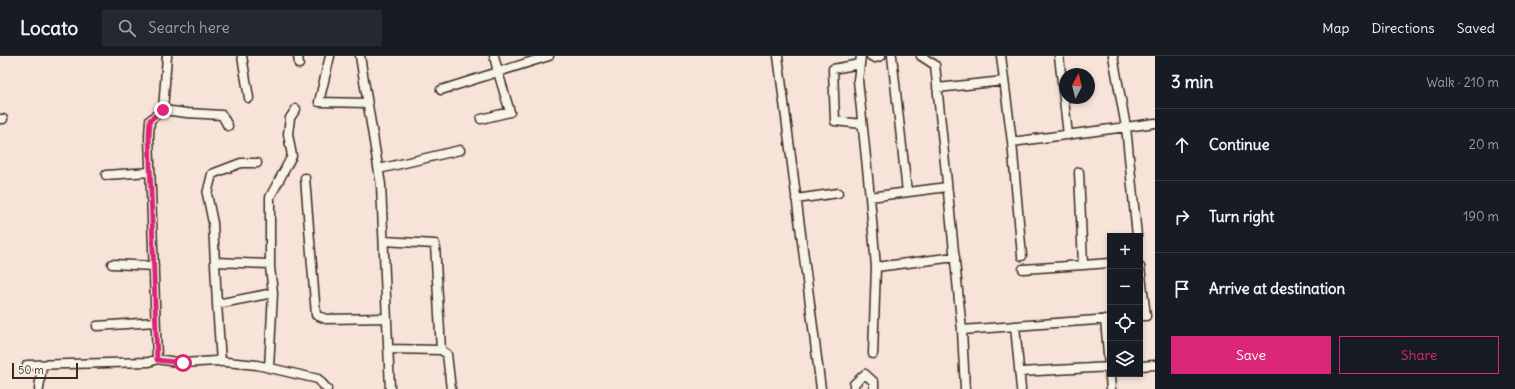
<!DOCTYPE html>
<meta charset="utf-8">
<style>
body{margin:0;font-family:Delius,sans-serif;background:#242831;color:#f1f3f6}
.controls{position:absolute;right:12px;bottom:12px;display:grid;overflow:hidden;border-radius:0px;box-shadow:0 2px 6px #0003}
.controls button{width:36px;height:36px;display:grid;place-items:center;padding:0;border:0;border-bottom:1px solid #363941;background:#171b24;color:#f1f3f6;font:20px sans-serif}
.compass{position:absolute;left:1059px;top:12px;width:36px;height:36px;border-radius:50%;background:#171b24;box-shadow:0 2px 6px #0003;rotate:7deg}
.scale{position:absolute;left:12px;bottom:10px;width:66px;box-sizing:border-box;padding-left:4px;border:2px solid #3b2a1e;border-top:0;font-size:11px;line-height:14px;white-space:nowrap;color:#3b2a1e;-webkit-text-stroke:3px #f7f3e8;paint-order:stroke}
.stop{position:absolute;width:12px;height:12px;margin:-9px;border:3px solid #db2777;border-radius:50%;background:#fff}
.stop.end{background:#db2777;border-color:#fff;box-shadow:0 1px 4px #0008}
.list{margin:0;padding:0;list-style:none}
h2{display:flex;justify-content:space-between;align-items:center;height:52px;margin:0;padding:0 16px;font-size:17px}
h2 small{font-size:13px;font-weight:400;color:#9ea1a6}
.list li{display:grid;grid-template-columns:26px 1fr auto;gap:12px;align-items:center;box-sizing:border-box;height:72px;padding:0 16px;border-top:1px solid #363941}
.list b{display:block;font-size:15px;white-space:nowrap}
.list em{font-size:13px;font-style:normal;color:#9ea1a6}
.actions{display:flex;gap:8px;padding:12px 16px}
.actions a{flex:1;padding:9px 0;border:1px solid #db2777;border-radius:0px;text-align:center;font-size:14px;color:#db2777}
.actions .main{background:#db2777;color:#fff}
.icon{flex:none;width:22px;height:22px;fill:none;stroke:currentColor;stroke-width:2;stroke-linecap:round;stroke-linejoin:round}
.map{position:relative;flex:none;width:1155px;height:333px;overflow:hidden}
header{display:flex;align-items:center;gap:24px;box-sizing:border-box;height:56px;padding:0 20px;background:#171b24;border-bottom:1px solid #363941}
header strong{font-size:19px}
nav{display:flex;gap:22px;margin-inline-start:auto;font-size:14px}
.search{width:280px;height:36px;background:#242831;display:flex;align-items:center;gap:10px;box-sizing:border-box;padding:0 14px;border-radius:0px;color:#9ea1a6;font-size:15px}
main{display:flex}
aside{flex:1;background:#171b24}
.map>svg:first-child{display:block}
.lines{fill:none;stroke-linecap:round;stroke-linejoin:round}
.minor-casing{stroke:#3b2a1e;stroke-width:11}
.minor{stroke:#f7f3e8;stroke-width:8}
.route{stroke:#db2777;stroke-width:5}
</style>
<header>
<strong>Locato</strong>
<div class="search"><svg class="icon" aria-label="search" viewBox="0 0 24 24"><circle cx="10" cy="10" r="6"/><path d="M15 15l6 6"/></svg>Search here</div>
<nav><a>Map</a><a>Directions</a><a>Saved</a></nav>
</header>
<main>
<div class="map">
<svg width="1155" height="333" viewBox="0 0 1155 333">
<rect width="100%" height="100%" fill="#f8e3d9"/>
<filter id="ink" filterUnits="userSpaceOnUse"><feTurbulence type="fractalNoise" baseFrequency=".025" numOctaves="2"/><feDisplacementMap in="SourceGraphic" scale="8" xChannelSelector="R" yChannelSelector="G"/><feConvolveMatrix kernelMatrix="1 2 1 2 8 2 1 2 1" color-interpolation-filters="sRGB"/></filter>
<g filter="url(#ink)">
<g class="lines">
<g class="minor-casing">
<path id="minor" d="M242,0l7,42
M298,0l1,8
M330,0l-11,46 48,1
M360,0l21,129 9,204
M778,0l43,333
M861,0l-3,24 12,117 77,-10
M871,0l4,2 6,-2
M892,0l15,136
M921,0l14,9 27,265 3,59
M1001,0l11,86 114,-15 11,109
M1059,0l9,79
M1113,0l13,71 29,-4
M860,8l-27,5 2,52 27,3
M937,32l67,-7
M441,34l57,-18 -4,-16
M163,54l24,3 35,2 6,11
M0,63h3
M481,63l29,-7 -12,-40 51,-16
M1012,86l10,114
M379,113l81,-19
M1079,116l4,93 27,-2
M106,119l44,-3
M305,122l11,137 10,4 61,-1
M870,141l6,70 -3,87
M796,143l42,-6
M384,185l51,3 6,106
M215,206l55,2
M112,208l42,2
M876,211l79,-10
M1140,211l6,49h-6
M1023,213l60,-4
M217,248l56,-11
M1105,263l6,70
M97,270l58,-4
M1015,270l6,63
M962,274l148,-11
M388,293l53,1 6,4 4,35
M157,303l-8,-223 1,-16 13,-10 4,-54
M221,306l-4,-58 -4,-81 -6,-29 5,-20 29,-11h16
M27,309l122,-3 8,-3 26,4 33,-2 41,4 61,14 9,10
M1140,310l15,-1
M269,312l4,-75 -3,-26v-70l22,-41 -4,-22 2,-16 6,-9
M1020,316l90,-5
M39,333l3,-24
M854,333v-5l11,-10 9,8v7"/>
</g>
<use href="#minor" class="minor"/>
</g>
</g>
<g class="lines" filter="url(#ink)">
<path class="route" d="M163,54l-13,10 -1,16 8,224 26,3"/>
</g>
</svg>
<div class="controls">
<button>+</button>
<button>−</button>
<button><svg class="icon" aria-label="locate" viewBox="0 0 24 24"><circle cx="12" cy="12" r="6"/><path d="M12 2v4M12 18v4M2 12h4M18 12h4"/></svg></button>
<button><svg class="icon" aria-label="layers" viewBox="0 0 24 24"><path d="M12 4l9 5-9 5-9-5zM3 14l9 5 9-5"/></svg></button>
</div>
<svg class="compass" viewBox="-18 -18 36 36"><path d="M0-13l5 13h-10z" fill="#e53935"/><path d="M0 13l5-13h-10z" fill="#9ea1a6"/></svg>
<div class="scale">50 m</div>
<div class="stop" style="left:183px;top:307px"></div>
<div class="stop end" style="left:163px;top:54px"></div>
</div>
<aside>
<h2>3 min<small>Walk · 210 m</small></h2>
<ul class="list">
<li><svg class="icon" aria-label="ahead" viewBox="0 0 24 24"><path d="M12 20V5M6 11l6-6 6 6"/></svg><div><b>Continue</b></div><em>20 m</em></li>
<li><svg class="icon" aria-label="right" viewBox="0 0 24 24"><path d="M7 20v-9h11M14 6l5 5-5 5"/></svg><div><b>Turn right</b></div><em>190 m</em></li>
<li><svg class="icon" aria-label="arrive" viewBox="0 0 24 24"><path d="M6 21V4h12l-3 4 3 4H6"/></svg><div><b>Arrive at destination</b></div></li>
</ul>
<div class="actions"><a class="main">Save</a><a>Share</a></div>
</aside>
</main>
